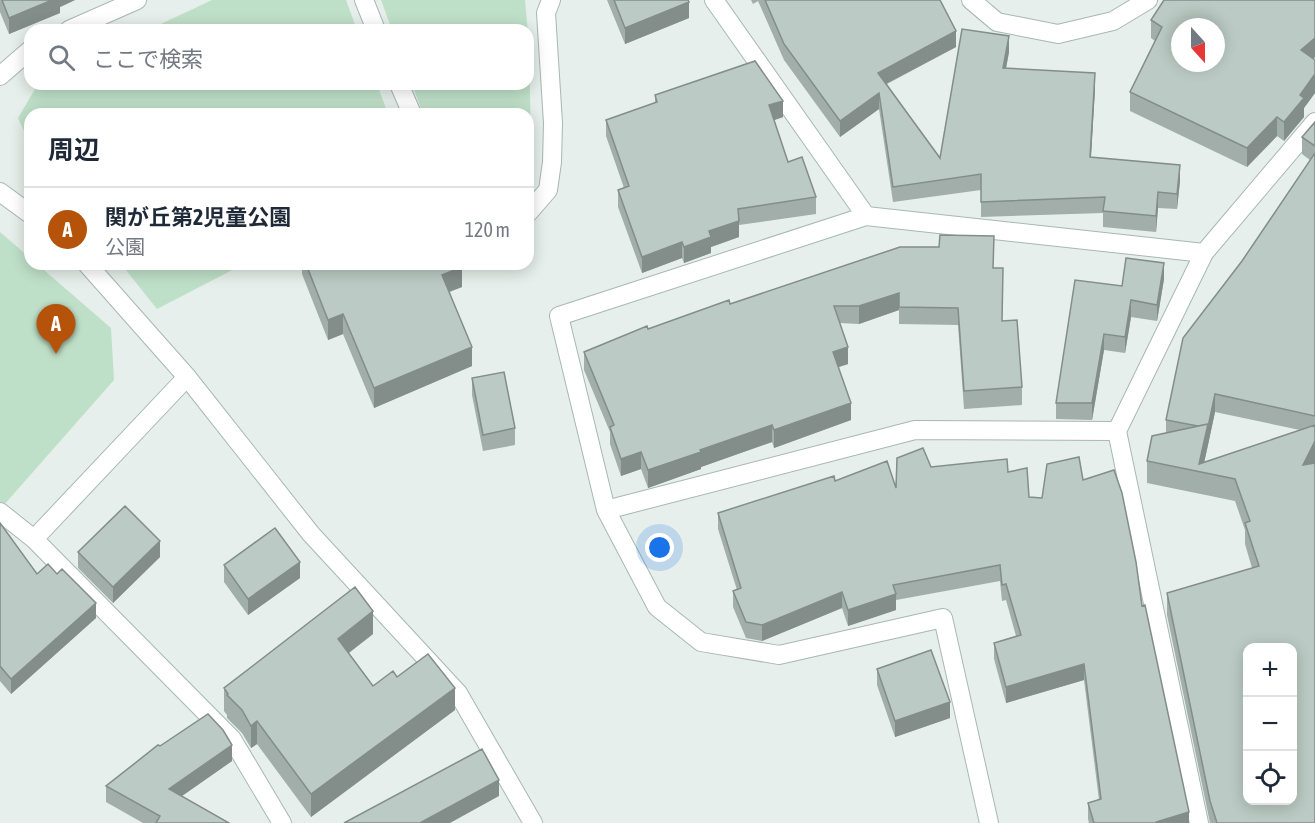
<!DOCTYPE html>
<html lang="ja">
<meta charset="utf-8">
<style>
body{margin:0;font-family:"Asap Condensed","Noto Sans JP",sans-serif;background:#f6f6f7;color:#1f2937}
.controls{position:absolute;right:18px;bottom:18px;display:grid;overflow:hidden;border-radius:12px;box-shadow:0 3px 15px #0003}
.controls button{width:54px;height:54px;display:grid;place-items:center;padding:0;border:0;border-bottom:2px solid #e0e1e3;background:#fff;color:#1f2937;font:30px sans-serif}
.compass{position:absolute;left:1171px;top:18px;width:54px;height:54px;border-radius:50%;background:#fff;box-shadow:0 3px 15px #0003;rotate:159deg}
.you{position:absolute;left:660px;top:548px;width:21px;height:21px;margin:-15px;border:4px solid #fff;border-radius:50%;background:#1a73e8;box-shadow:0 0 0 9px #1a73e833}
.badge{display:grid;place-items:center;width:39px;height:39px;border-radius:50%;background:#b45309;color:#fff;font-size:20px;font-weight:700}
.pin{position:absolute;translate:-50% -50px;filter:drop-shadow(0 2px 3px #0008)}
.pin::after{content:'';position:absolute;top:32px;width:21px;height:18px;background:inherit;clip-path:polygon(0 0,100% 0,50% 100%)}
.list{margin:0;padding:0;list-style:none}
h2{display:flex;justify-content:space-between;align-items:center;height:78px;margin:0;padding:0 24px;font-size:26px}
h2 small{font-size:20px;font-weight:400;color:#747a83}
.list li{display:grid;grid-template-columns:39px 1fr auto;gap:18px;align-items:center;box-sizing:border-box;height:84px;padding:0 24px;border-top:2px solid #e0e1e3}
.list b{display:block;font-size:22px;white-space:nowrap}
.list p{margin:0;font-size:20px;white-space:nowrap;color:#747a83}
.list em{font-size:20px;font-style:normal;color:#747a83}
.icon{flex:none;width:33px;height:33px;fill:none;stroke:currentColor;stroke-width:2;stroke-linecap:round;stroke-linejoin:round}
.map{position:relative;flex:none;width:1315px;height:823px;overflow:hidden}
.search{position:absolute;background:#fff;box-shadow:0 3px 15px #0003;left:24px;top:24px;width:510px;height:66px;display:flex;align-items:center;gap:15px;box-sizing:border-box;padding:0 21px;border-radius:18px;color:#747a83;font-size:22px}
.panel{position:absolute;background:#fff;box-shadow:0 3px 15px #0003;left:24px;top:108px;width:510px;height:162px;border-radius:18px}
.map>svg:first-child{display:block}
.green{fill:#bfe0c8}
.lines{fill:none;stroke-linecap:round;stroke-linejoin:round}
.minor-casing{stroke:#a8b8b2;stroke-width:20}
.tertiary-casing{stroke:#a8b8b2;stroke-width:20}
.minor{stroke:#fff;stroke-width:18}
.tertiary{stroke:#fff;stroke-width:18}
.wall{fill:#a1aea9;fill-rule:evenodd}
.shaded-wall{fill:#838d89}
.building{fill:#bbcac4;stroke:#838d89;stroke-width:1.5;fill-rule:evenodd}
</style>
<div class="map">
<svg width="1315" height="823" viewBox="0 0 1315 823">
<rect width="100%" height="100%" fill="#e6efeb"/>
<path class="green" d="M212,0h134l11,30h-209z
M381,0h144l4,44 2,101 -3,12v-43h-105l-11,-30h116v-54h-136z
M38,84h339l11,30h-358v30l-12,-26z
M0,232l30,26v6h7l74,64 3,52 -111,126 -3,-2z
M121,264h123l-87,45z"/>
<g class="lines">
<g class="minor-casing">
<path id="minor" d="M364,0l12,30
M714,0l152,216
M971,0l26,22 61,12 55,-13 35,-21
M69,30l68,-30
M0,76l30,-26
M399,84l13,30
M528,213l20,-23 4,-28 1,-39 -7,-110 5,-13
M606,510l309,-80 202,1
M0,512l34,27 198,200 50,84
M34,539l153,-162
M989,823l-46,-205 -164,37 -78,-13 -44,-35 -51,-97 -47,-194 307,-100 338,37
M1199,823l-82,-392 87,-178 111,-131"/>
</g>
<g class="tertiary-casing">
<path id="tertiary" d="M0,192l30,22
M87,264l100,113 124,157 147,159 75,130"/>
</g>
<use href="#minor" class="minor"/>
<use href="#tertiary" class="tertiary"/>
</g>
<path class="wall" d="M0,0h75l-15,7v6l-51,21 -9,-22z
M607,0h81l1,18 -64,26z
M751,0h189l16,47 -69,37 53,74 69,-106 -3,16 89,21 -4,68 89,24 -3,28 -19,-1 -2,24 -53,-5v-14l-122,4v-27l-88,12 -14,-93 -39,28 -56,-77 -26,-59 -5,3z
M1315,0v57l-2,2 2,1v33l-11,15v9l-20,24 -7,-5 -30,31 -117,-56v-19l25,-51 -4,-3v-18z
M655,95l128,22 -9,3 14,42 28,35v17l-77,11v12l-28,10v6l-27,10 -2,-5 -40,15 -24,-66v-17l6,-2 -18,-52v-16l49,-17z
M1315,122v701h-105l-43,-208v-22l85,-25 -7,-24v-14l-10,-29 -88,-18v-22l19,-28v-13l76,-159 68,-101 -8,-6v-17zM1215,412l85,18 -96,33z
M302,264l160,23 -12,5 22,74 -98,42 -31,-74 -15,6 -26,-66z
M993,268l9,53 20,66v18l-58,4 -6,-84 -59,-1v-14l-40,14 -19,-1 8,41 -10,3 13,53 -77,28 -2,-6 -71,25v2l-53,19 -7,-19 -20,7 -11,-32v-12l-26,-62v-18l64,-23 82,-25z
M1164,279l-7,42 -26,-4 -6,36 -21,-3 -12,70 -36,-1v-16l66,-117z
M472,378l43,50v17l-32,6 -11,-56z
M931,467l77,5 21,25 13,1 41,-18 59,126 47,217h-100l-1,-4v-16l11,-3 -15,-120 -78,23 -12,-44v-16l22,-7 -10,-36 -4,1 -2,-20 -104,19v10l-48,16 -6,-18 -80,33 -16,-3 -13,-31v-16l4,-1 -19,-61v-16l117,-32 61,7z
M0,523l37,51 59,44 -85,76 -11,-13z
M78,552l82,5 -47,46 -35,-35z
M224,565l76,13 -52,37 -24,-33z
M373,634l-24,19 24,33 24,-9 58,33 -144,107 -54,-73 -6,4 -9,-15 -15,-15v-3l-3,-4v-23z
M877,669l73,49 -55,19 -18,-52z
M160,746l72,15 -50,35 47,27h-86l-37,-21v-16z"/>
<path class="shaded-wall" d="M52,0h23l-15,7v6l-51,21v-16z
M689,2v16l-64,26v-16z
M956,31v16l-78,41v-15z
M1009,36v16l-6,32v-16z
M1315,38v19l-14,12v-19z
M1095,73v16l-5,84v-16z
M1315,74v19l-11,15v9l-20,24v-19l16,-27z
M879,93v16l-39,28v-16z
M783,101v16l-14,5v-17z
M1277,117v19l-30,31v-19z
M1180,165v16l-3,28v-15z
M1158,192v16l-2,24v-16z
M739,221v16l-28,10v6l-27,10v-16l25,-16z
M682,242v16l-40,15v-16z
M1164,263v16l-7,42v-16z
M462,267v20l-20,7v-19z
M899,293v17l-40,14v-18z
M1131,300v17l-6,36v-16z
M343,314v20l-15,6v-20z
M1104,334v16l-12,70v-17z
M472,347v19l-98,42v-20z
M848,347v17l-15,5v-17z
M1215,394v18l-7,33v-18z
M851,403v17l-77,28v-18z
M1208,424v21l-6,27 -3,-8z
M772,425v17l-71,25v2l-53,19v-18l52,-20z
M1315,441v21l-12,25v-22z
M641,452v17l-20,7v-17z
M160,541v16l-47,46v-16z
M300,562v16l-52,37v-16z
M842,592v16l-80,33v-16z
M896,594v16l-48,16v-16z
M96,603v15l-85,76v-15z
M373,611v23l-35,27v-22z
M1084,664v16l-78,23v-16z
M455,688v22l-144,107v-23z
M950,702v16l-55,19v-16z
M257,721v23l-6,4v-22z
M232,745v16l-63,44v-16z
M499,780v16l-49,27h-30z
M1189,812v11h-33v-1z"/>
<path class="building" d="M2,0h50l-43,18z
M614,0h74l1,2 -64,26z
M765,0h175l16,31 -78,42 62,85 22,-129 47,7 -6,32 92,5 -5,84 90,8 -3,29 -19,-2 -2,24 -53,-5 2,-14 -124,5v-28l-88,13 -14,-94 -39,28 -56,-77z
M1164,0h151v38l-14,12 14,10v14l-15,21 4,3 -20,24 -7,-5 -30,31 -117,-56 32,-65 -11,-7zM1180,27h36v36h-36z
M755,61l28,40 -14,4 19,57 14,-5 14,40 -78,12 1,12 -30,10 2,6 -27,10 -2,-5 -40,15 -24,-67 11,-4 -23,-66 51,-18 -2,-7z
M1315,122v24l-13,-9z
M1315,153v263l-100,-22 -7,33v-3l-10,2 -32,-6 17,-82 59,-77z
M940,235l54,1 -1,32h10l-1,53 15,-1 5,67 -58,4 -6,-83 -59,-1v-14l-40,13h-25l14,41 -15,5 18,51 -77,27 -2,-5 -72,25 1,2 -53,18 -7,-18 -20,7 -11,-32 4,-2 -30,-73 63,-26 1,3 81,-29 1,4 170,-57h39z
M1126,258l38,5 -7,42 -26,-5 -6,37 -21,-3 -12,69h-36l19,-123 47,6z
M306,264h154l2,3 -20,8 30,72 -98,41 -31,-74 -15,6z
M504,372l11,56 -32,7 -11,-57z
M1208,424l-9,40 116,-39v16l-12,24 12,-2v360h-98l-7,-22 -43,-208 92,-27 -14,-43 5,-2 -15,-42 -88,-18 5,-25zM1248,648h45v153h-45z
M923,448l8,19 76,-8 1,13 19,-4 2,29 13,1 5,-34 32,-7 4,23 31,-10 8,23 14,69 6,44 3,-1 44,207 -33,10v1h-62l-6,-20 13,-4 -17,-135 -78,23 -12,-44 27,-8 -15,-51 -4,1 -2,-20 -107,20 3,9 -48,16 -6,-18 -80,33 -16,-3 -13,-31 8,-3 -23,-75 116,-37 1,5 52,-20 9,27 1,-30z
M125,506l35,35 -47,46 -35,-35z
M0,523l37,51 11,-10 9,10 5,-5 34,34 -85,76 -11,-13z
M275,528l25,34 -52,37 -24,-34z
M355,587l18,24 -35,28 35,47 20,-15 4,6 31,-23 27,34 -144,106 -54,-73 -6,5 -9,-16 -15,-15 1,-1 -4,-6z
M931,650l19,52 -55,19 -18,-52z
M208,714l15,16 9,15 -63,44 60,34h-73l4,-7 -54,-30 52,-41 2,1z
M482,749l17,31 -79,43h-76z"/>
</svg>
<div class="controls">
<button>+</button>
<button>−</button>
<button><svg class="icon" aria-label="locate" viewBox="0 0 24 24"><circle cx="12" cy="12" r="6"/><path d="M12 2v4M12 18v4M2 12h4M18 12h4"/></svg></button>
</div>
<svg class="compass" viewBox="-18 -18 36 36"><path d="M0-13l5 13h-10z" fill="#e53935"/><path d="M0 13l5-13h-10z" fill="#747a83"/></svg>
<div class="you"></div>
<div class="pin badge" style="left:56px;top:354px">A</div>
<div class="search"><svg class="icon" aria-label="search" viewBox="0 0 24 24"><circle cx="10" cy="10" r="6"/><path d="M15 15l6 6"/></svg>ここで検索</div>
<section class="panel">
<h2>周辺<small></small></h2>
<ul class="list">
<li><span class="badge">A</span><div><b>関が丘第2児童公園</b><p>公園</p></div><em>120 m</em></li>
</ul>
</section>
</div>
